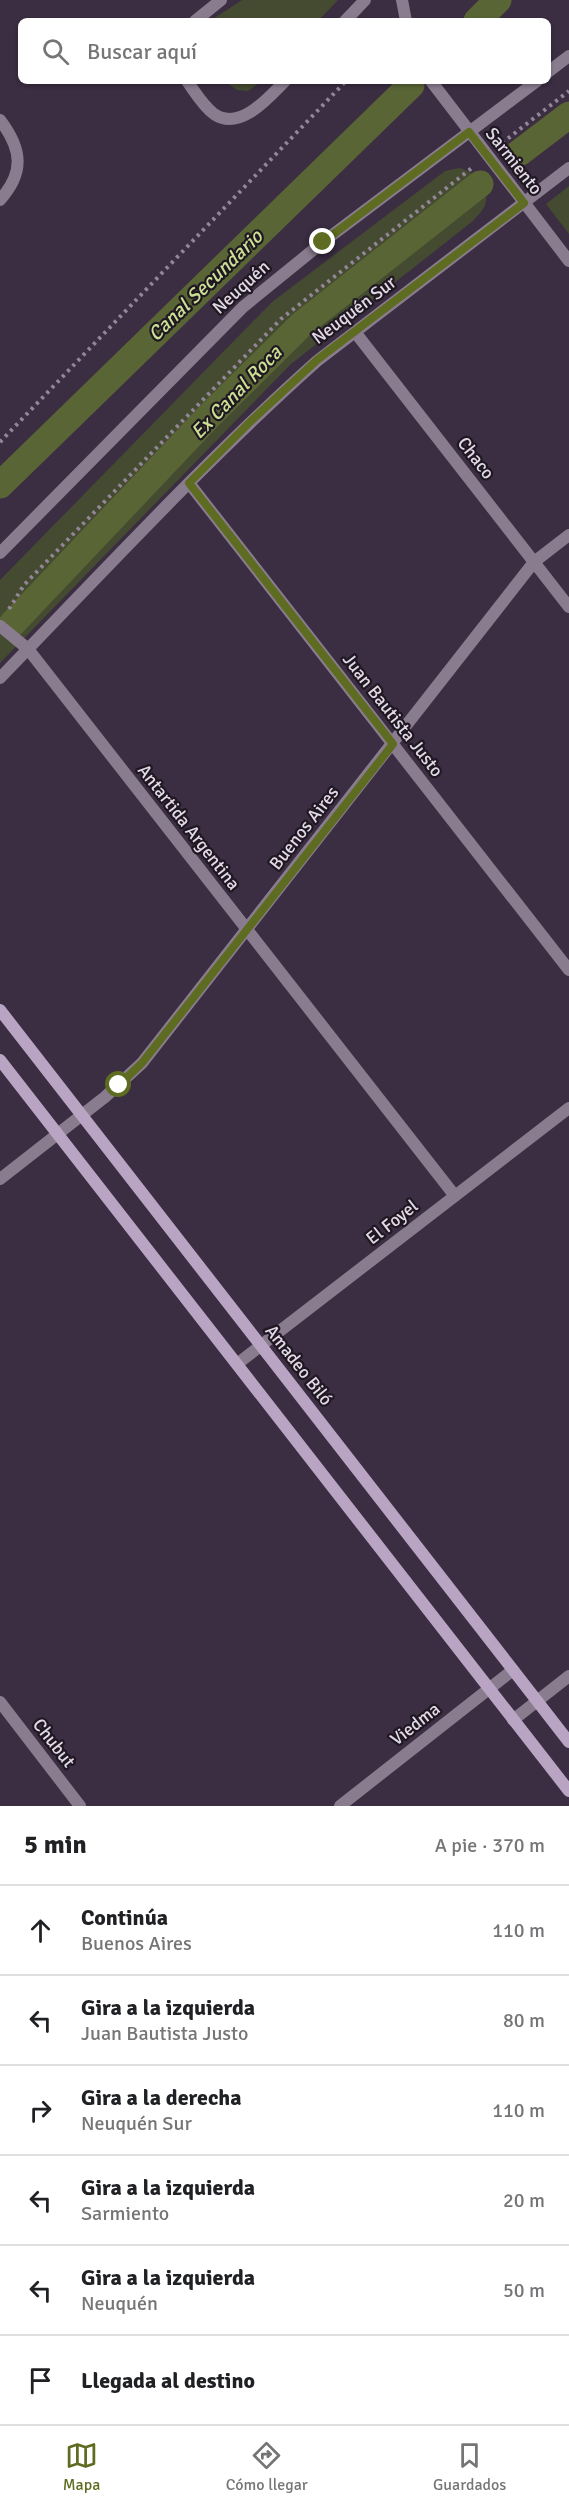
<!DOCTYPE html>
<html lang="es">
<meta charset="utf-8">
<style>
body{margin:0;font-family:Signika,sans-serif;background:#f6f6f6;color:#202124}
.stop{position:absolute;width:18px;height:18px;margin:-14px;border:4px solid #5d6c20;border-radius:50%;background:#fff}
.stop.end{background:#5d6c20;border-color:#fff;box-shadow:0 2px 6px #0008}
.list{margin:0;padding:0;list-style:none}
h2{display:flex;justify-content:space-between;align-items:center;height:78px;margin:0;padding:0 24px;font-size:26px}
h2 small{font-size:20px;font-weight:400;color:#757577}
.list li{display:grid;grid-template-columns:39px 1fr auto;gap:18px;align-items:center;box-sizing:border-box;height:90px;padding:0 24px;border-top:2px solid #e0e0e0}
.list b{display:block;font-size:22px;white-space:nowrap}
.list p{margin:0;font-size:20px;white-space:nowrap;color:#757577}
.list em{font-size:20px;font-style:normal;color:#757577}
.icon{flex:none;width:33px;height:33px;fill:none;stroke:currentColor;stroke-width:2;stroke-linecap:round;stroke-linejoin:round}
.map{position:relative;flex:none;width:569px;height:1806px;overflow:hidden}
.search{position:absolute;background:#fff;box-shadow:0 2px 4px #0004;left:18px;right:18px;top:18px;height:66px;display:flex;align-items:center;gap:15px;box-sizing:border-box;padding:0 21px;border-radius:9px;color:#757577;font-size:22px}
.sheet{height:618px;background:#fff}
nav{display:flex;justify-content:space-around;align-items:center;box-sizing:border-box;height:84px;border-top:2px solid #e0e0e0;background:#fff;font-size:16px;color:#757577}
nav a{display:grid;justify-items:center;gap:3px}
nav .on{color:#5d6c20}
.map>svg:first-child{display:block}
.green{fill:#444b31}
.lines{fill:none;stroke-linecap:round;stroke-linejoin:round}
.canal{stroke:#596535;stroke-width:27}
.path{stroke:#928697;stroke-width:4;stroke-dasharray:3 4.5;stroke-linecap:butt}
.street{stroke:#897c8f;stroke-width:12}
.secondary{stroke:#b9a5c3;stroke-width:12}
.route{stroke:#5d6c20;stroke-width:8}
.labels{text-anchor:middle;stroke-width:4.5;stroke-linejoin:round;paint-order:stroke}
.street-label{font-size:18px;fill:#e3dae7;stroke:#1f1822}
.water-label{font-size:20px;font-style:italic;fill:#cce093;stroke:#1f1822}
</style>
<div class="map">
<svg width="569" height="1806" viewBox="0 0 569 1806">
<rect width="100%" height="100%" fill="#3b2d42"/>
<path class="green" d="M242,0h96l-20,21h-108z
M224,81h38l-14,10 -11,-1z
M459,168c15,3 32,20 26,37 -2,6 -8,11 -12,16l-182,143 -291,299v-83l272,-278 173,-131z
M569,186v48l-23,-30z"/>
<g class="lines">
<path class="canal" d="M477,21l21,-21
M519,153l50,-38
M0,485l411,-400
M12,624l198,-209 92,-91 178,-140"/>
<path class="path" d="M502,143l67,-52
M0,442l346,-361
M9,609l15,-24 257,-266 192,-152"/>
<path class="street" d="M402,0l4,21
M195,21l26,-21
M345,21l20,-21
M548,72l21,-16
M187,81c8,11 16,25 27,33 26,18 55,-17 71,-33
M431,81l138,180
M0,120c22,29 25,52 0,80
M355,332l214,275
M189,483l380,487
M0,553l243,-246 80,-65 214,-161
M0,626l28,23 427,547
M0,678c104,-107 206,-218 317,-317l252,-193
M0,1179l105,-82 37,-34 392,-501 35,-27
M237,1364l332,-256
M0,1702l80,104
M513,1720l56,-44
M340,1806l173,-136"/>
<path class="secondary" d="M0,1010l569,732
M0,1060l569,731"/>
</g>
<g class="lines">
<path class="route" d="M119,1085l23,-22 251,-319 -204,-261 61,-61 67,-62 207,-157 -55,-71 -146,110"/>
</g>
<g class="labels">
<g class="street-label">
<text transform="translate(514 161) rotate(52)" y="6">Sarmiento</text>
<text transform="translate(241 287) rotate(-42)" y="6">Neuquén</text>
<text transform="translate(354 310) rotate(-37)" y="6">Neuquén Sur</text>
<text transform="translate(476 458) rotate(52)" y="6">Chaco</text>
<text transform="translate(393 715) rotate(52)" y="6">Juan Bautista Justo</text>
<text transform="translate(189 827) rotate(52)" y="6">Antartida Argentina</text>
<text transform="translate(304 828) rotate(-52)" y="6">Buenos Aires</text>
<text transform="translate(392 1222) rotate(-38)" y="6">El Foyel</text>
<text transform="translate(299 1365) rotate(52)" y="6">Amadeo Biló</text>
<text transform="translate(415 1724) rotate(-38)" y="6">Viedma</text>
<text transform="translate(54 1743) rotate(52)" y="6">Chubut</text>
</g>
<g class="water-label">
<text transform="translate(205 285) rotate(-44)" y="7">Canal Secundario</text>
<text transform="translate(236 392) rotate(-46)" y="7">Ex Canal Roca</text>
</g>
</g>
</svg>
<div class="stop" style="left:119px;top:1085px"></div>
<div class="stop end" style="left:323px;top:242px"></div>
<div class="search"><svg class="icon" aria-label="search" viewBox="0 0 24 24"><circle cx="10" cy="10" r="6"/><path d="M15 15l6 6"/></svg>Buscar aquí</div>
</div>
<section class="sheet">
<h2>5 min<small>A pie · 370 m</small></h2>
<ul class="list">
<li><svg class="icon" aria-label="ahead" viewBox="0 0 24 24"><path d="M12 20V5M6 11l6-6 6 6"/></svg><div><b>Continúa</b><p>Buenos Aires</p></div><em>110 m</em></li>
<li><svg class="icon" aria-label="left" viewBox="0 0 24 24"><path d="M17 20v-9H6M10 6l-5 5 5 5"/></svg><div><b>Gira a la izquierda</b><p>Juan Bautista Justo</p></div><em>80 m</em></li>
<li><svg class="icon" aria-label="right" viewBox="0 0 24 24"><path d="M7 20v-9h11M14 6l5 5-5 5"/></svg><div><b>Gira a la derecha</b><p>Neuquén Sur</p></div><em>110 m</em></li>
<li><svg class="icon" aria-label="left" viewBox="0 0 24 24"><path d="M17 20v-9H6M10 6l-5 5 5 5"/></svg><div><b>Gira a la izquierda</b><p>Sarmiento</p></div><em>20 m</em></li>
<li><svg class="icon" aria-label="left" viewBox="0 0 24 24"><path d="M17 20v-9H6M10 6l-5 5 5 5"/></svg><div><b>Gira a la izquierda</b><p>Neuquén</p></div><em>50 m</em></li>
<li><svg class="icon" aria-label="arrive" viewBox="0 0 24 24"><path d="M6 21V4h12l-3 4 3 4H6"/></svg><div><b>Llegada al destino</b></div></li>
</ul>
</section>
<nav>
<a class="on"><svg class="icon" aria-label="map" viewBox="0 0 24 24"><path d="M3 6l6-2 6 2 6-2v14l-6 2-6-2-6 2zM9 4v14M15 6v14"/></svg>Mapa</a>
<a><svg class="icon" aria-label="directions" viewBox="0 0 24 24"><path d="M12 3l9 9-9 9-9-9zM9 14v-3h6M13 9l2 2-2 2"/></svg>Cómo llegar</a>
<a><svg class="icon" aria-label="saved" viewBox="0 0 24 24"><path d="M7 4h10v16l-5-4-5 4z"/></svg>Guardados</a>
</nav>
